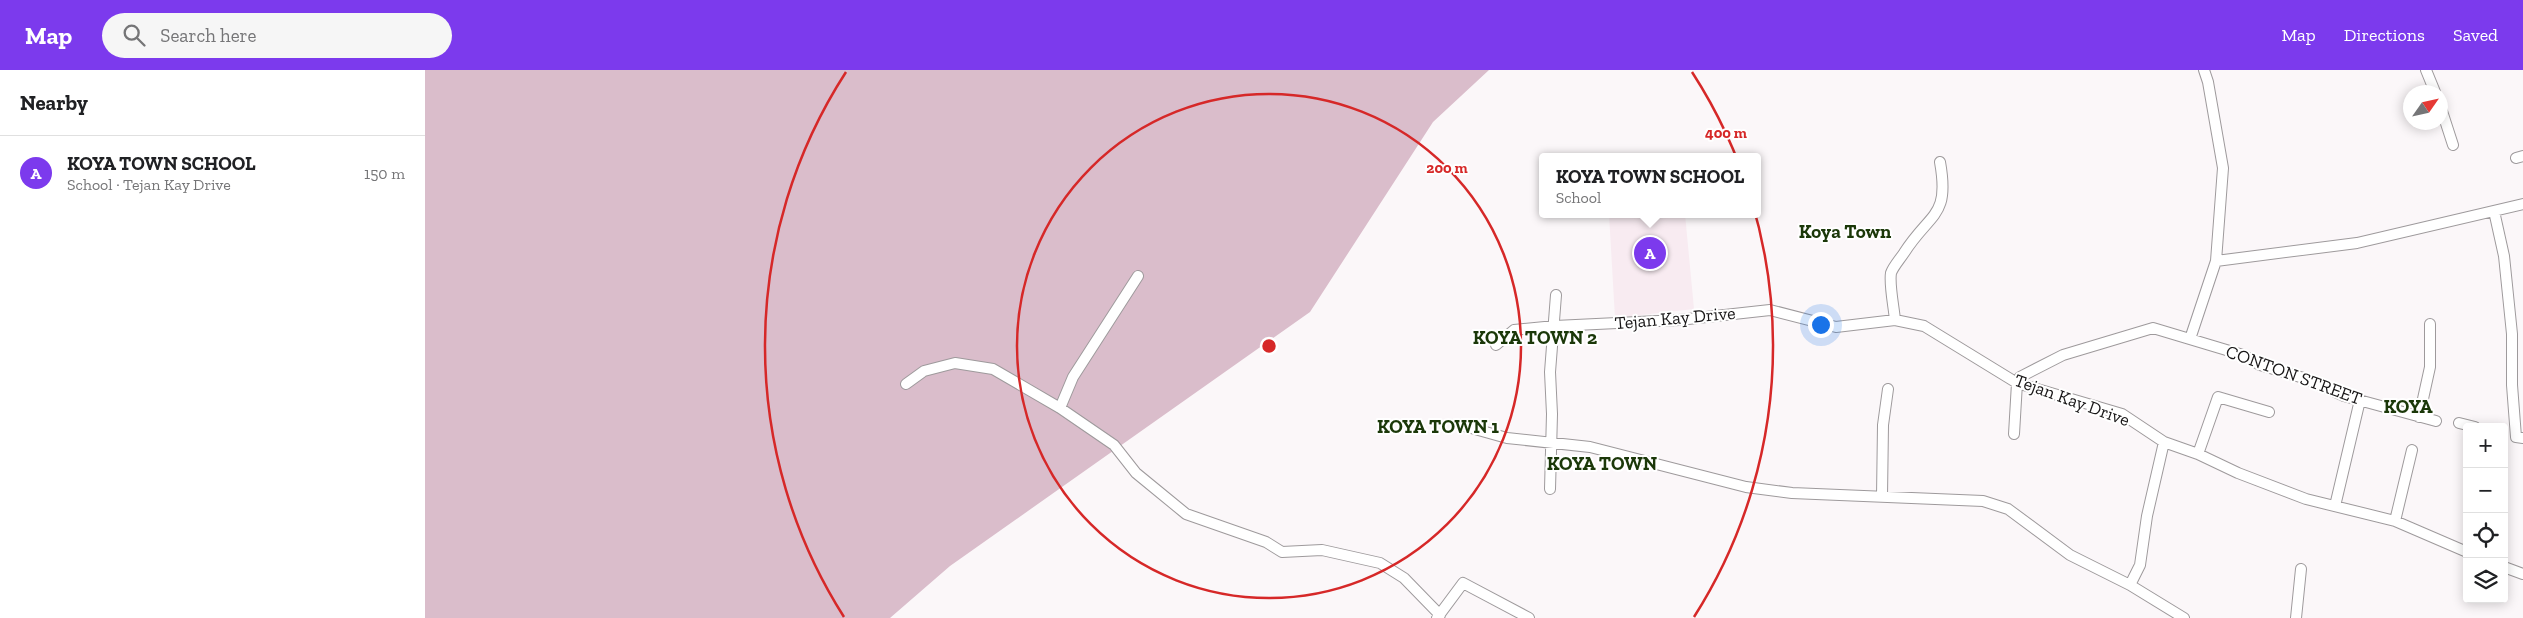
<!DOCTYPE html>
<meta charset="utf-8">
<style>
body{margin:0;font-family:"Zilla Slab",serif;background:#f6f6f6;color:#202124}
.controls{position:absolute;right:15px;bottom:15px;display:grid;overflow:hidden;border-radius:5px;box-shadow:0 2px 12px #0003}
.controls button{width:45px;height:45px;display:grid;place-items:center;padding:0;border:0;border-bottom:1px solid #e0e0e0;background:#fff;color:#202124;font:25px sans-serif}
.compass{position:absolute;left:1978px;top:15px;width:45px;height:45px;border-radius:50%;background:#fff;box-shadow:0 2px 12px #0003;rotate:56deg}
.you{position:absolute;left:1395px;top:254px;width:18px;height:18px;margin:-12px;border:4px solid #fff;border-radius:50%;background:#1a73e8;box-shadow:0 0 0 8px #1a73e833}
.badge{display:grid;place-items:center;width:32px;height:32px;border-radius:50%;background:#7c3aed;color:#fff;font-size:16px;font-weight:700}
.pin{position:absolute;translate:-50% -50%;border:2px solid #fff;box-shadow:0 1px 5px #0006}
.popup{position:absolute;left:1114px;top:83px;width:222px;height:65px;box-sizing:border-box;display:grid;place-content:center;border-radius:5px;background:#fff;filter:drop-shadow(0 1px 4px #0005);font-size:16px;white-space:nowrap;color:#757577}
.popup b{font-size:19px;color:#202124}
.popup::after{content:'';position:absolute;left:50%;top:100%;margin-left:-10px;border:10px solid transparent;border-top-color:#fff}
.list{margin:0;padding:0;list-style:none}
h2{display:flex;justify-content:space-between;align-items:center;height:65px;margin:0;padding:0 20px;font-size:21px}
h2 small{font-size:16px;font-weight:400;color:#757577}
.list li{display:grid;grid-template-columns:32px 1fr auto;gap:15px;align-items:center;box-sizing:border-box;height:75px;padding:0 20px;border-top:1px solid #e0e0e0}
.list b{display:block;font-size:19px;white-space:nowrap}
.list p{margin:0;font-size:16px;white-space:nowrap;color:#757577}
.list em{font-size:16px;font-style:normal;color:#757577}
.icon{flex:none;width:28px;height:28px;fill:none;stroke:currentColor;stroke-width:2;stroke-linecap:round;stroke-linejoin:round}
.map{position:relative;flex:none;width:2098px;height:548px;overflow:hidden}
header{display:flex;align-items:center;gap:30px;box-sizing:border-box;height:70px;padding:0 25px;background:#7c3aed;color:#fff}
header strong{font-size:24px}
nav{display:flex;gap:28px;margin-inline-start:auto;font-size:18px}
.search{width:350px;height:45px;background:#f6f6f6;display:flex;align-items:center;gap:12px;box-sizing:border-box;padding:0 18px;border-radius:28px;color:#757577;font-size:19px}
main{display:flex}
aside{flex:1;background:#fff}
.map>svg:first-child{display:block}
.built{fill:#f8ebf1}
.green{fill:#dabdcb}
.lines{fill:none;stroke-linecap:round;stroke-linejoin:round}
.street-casing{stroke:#9e9a9c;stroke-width:12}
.street{stroke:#fff;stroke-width:10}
.ring{fill:none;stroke:#d62828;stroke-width:2.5}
.labels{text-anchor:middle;stroke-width:4;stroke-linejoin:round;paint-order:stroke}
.street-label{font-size:18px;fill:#181617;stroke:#fff}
.neighbourhood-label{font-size:19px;font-weight:bold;fill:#1b3809;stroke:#fff}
.centre{fill:#d62828;stroke:#fff;stroke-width:2.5}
.ring-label{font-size:15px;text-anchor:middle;font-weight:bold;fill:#d62828;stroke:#fff;stroke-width:4;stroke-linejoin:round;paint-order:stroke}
</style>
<header>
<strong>Map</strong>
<div class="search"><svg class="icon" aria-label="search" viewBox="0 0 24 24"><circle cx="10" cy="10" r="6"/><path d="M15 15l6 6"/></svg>Search here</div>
<nav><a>Map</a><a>Directions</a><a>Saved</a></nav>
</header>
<main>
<aside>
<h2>Nearby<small></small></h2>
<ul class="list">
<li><span class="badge">A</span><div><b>KOYA TOWN SCHOOL</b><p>School · Tejan Kay Drive</p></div><em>150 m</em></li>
</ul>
</aside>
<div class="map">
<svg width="2098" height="548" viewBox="0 0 2098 548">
<rect width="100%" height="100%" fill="#fbf7f9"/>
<path class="built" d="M1184,144h76l9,95 -79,9z"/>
<path class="green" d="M0,0h1064l-56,52 -123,190 -360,254 -60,52h-465z"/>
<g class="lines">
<g class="street-casing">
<path id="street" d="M2001,0l9,22
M2016,38l12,37
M2091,88l7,-2
M2069,141l10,45 8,78v51l4,52 7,1
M1791,191l141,-18 166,-39
M1470,250c-1,-12 -6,-36 -4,-47 2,-6 9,-14 13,-20 26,-41 46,-35 36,-91
M1765,269l26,-78 7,-93 -15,-86 -4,-12
M1071,275l18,-15 41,-4 124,-6 91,-10 66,17 59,-7 29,6 93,57 105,31 42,28 34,12 40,19 68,26 89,22 72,31
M481,314l18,-13 31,-8 38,6 67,39 54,37 22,28 50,41 80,28 16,10 40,-2 58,13 24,15 36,37
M635,338l13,-31 65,-101
M1994,347l11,-50v-43
M2034,353l16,4
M1032,354l50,14 83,9 156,40 46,6 191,8 25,8 62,46 60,30 54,33
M1589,364l3,-51 3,-6 43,-22 90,-27 90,27 17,10 47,14 37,17 92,25
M1773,384l20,-57 51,15
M1125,419l2,-75 -2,-42 6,-77
M1457,426l1,-71 5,-36
M1910,436l25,-106
M1970,451l17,-71
M2079,497l19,7
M1705,515l10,-20 7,-49 17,-74
M1012,548l26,-35 66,35
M1871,548l5,-49"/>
</g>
<use href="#street" class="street"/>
</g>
<g class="ring">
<circle cx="844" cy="276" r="252"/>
<path d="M419 547A504 504 0 0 1 421 2M1267 2A504 504 0 0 1 1269 547"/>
</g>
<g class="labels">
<g class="street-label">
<text transform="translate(1250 248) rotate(-5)" y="6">Tejan Kay Drive</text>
<text transform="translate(1869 305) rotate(20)" y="6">CONTON STREET</text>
<text transform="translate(1647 330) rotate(20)" y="6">Tejan Kay Drive</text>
</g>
<g class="neighbourhood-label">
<text x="1420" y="168">Koya Town</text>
<text x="1110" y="274">KOYA TOWN 2</text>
<text x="1983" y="343">KOYA</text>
<text x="1013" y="363">KOYA TOWN 1</text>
<text x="1177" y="400">KOYA TOWN</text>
</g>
</g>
<circle cx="844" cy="276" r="8" class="centre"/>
<g class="ring-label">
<text x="1301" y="68">400 m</text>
<text x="1022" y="103">200 m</text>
</g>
</svg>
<div class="controls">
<button>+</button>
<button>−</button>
<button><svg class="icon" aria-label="locate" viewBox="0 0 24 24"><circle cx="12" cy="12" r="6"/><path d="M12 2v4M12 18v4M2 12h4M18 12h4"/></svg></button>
<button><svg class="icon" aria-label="layers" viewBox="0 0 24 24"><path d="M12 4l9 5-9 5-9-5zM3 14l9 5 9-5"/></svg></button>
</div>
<svg class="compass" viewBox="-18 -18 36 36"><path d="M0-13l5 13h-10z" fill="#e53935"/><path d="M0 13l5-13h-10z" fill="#757577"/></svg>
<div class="you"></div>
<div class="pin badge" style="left:1225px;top:183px">A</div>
<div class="popup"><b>KOYA TOWN SCHOOL</b>School</div>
</div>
</main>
